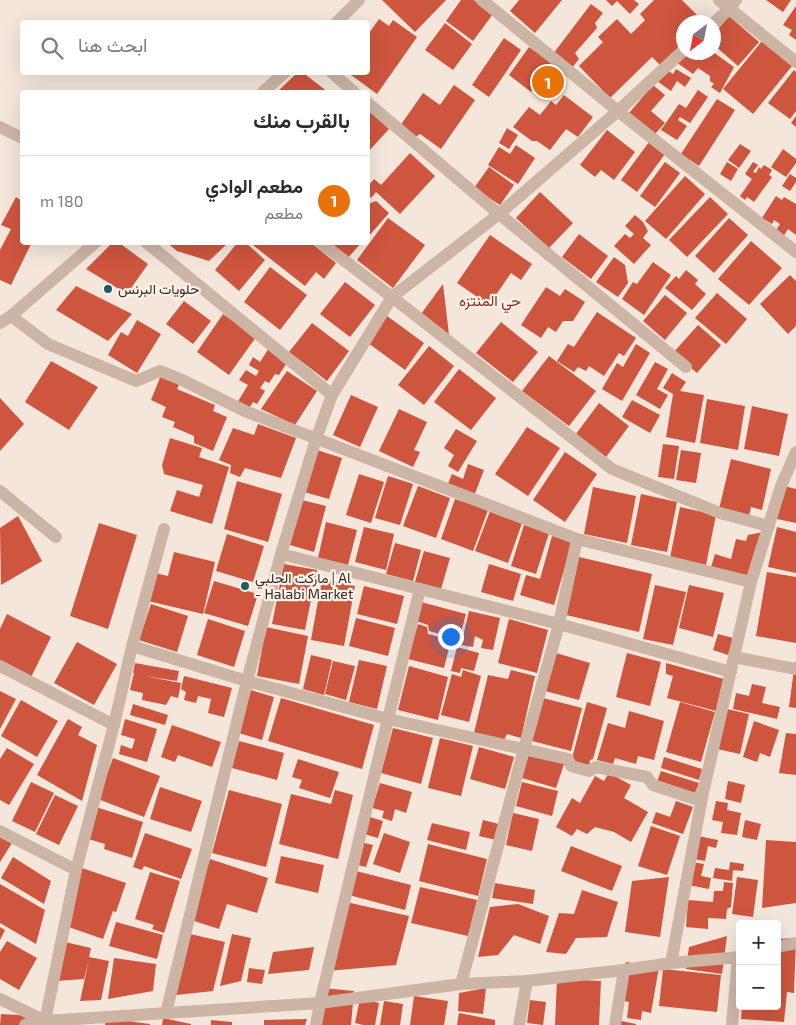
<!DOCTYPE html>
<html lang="ar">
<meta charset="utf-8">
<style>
body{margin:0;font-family:"Exo 2",Vazirmatn,sans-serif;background:#f7f7f7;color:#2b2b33;direction:rtl}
.controls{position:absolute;right:15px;bottom:15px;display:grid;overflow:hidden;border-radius:5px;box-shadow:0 5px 20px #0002}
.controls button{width:45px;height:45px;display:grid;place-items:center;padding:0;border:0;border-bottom:1px solid #e1e1e2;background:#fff;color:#2b2b33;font:25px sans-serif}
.compass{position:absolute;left:676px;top:15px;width:45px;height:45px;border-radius:50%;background:#fff;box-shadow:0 5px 20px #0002;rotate:212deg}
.you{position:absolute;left:450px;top:636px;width:18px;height:18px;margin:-12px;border:4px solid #fff;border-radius:50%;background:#1a73e8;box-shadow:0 0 0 8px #1a73e833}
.badge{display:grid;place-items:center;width:32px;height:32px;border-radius:50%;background:#db2777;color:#fff;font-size:16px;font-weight:700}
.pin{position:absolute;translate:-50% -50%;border:2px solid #fff;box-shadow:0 1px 5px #0006}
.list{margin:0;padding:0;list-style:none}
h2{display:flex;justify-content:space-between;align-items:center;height:65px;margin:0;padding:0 20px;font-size:21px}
h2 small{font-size:16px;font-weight:400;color:#7c7c81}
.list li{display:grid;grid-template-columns:32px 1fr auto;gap:15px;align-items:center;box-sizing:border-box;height:90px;padding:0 20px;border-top:1px solid #e1e1e2}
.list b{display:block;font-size:19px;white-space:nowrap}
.list p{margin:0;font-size:16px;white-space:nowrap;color:#7c7c81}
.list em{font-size:16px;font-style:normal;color:#7c7c81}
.icon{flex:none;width:28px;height:28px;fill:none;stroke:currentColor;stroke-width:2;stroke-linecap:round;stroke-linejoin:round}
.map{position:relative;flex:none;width:796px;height:1025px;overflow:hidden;direction:ltr}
.search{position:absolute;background:#fff;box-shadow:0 5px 20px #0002;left:20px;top:20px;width:350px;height:55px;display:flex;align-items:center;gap:12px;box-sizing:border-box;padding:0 18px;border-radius:5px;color:#7c7c81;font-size:19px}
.panel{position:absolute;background:#fff;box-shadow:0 5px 20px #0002;left:20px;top:90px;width:350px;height:155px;border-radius:5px;direction:rtl}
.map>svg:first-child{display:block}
.building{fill:#ce563e}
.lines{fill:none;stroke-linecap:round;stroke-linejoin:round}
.minor{stroke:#cdb5a6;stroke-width:12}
.tertiary{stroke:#cdb5a6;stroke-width:12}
.poi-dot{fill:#1a5d5c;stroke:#fbf1e8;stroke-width:2}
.labels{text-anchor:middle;stroke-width:4.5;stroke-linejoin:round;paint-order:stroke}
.poi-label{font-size:14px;fill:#382b27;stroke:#fbf1e8;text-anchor:start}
.neighbourhood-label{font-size:15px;fill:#8d2d1b;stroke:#fbf1e8}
</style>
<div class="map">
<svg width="796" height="1025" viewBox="0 0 796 1025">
<rect width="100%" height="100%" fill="#f4e6db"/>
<path class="building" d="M382,0h64l-31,32z
M461,0h13l19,14 -20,27 -27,-20z
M519,0h43l-27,33 -25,-22z
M606,0h28l5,4 -9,10 -13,-13 -5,5z
M654,0h28l22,22h-20v20l-24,23 -8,-8 -42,41 -31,-32 24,-24 -5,-5 19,-18 14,15 14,-14 -5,-6z
M766,0h25l-8,12z
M591,4l12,9 -8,10 2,5 -22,25 4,6 -7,9 -19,-14z
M796,6v34l-7,-5 3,-5 -9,-5z
M729,16l30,26 -21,24 -24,-21v-11z
M379,19l10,7 4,-6 24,17 -40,57 -30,-22h21v-40l1,1z
M445,23l27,21 -19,26 -28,-20z
M504,38l17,12 -32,47 -17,-12z
M762,41l30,25 -39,48 -30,-25z
M529,47l23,16 -21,29 -22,-17z
M686,52h5l12,4 5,-4h5l21,15 -14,26 -9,-6 3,-3 -4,-3v-5l-12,-8 -5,6 -17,-12z
M665,69l8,5 3,-5 15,9 -6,9 -8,-6 -6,10 -14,-10z
M794,70l2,2v39l-6,8 -22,-16z
M298,72h4l26,20h-51z
M454,85l21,15 -34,49 -21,-15 -5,3 -15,-11 23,-33 17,12z
M653,85l12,10 -14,16 14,12 -10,11 -26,-21z
M698,90l10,7 -18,26 -10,-6 -2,3 9,6 -10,14 -16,-10 18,-26 7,4z
M564,95l29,22 -15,20 -12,-8 -16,21 -13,-9h-5l-19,-14 16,-20 11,8 11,-14 5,4z
M717,99l18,11 -36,56 -18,-12z
M368,110l21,19 -21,23z
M796,116v11l-5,-4z
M507,128l11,7 -9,14 -10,-6z
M607,130l28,22 -21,28 -13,-10 -6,7 -15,-12z
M649,142l16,12 -28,38 -16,-12z
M740,144l11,7 -12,17 -11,-8z
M516,145l19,13 -17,26 -30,-19 11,-18 11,7z
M783,149l13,10v4l-10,14 -15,-10z
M410,153l25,23 -35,38 -24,-22 -5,6 -3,-4v-8l6,-7 7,6z
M665,162l15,11 -25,34 -15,-11z
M727,162l11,7 -7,12 -11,-7z
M753,162l5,3 -5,7 3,1 3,-6 2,2 3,-4 8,5 -3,5 3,2 -18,25 -7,-5 -2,3 -5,-4 12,-17 -7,-5z
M489,167l25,18 -14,20 -26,-17z
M790,174l6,4v4l-6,9 -8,-5z
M685,176l20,18 -39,45 -21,-18z
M540,192l33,31 -24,25 -33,-30z
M776,196l6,4 2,-3 12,7v31l-8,-6 -5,8 -8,-5 5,-8 -6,-4 -2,4 -10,-6z
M16,197l6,4v41h10l-21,43 -11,-5v-30l11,-21 -10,-4z
M710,197l18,17 -41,43 -18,-17z
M376,201l13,12 -21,24v-33z
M635,215l8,7 5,9 -5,7 8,7 -17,19 -20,-18 11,-12 5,4 4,-4 -9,-8z
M388,218l37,27 -32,43 -36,-28z
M729,218l19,17 -34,38 -19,-17z
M579,234l29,22 -17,23 -29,-22z
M490,235l42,29 -11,16 -10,-7 -22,32 -32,-22z
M751,241l31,27 -33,37 -31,-26z
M113,242h5l30,22 -21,30 -41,-25z
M166,242h63l-20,19 -32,-10z
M238,242h7l20,18 -26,31 -24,-21z
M249,242h61l26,21 -12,16 -8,-7 -11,14z
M329,242h33l-15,17z
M614,257l11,8 3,18 -10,14 -22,-15z
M653,262l18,13 -27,40 -22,-16 11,-17 4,2z
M270,267l37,28 -27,35 -36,-28z
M686,270l12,10 -3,4 11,10 -14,16 -27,-22 11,-12 3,3z
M790,275l6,6v45l-8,8 -28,-30z
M345,282l30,23 -25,32 -30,-23z
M443,284l6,51 -28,-21z
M76,286l56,28 -24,27 -52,-31z
M546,287l14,9 5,-7 20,13 -12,19h-10l-7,11 -8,-5 -7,11 -20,-13z
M717,293l30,26 -21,25 -31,-26z
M665,295l22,18 -22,27 -22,-19z
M184,301l27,20 -18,23 -27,-20z
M597,312l39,26 -12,18 -5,-3 -15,23 -15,-10 -3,5 -8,-4 -4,5 -17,-11 11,-17 6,3z
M223,314l33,23 -27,38 -32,-23z
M387,316l37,27 -19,27 -37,-27z
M137,320l24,14 -24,39 -29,-18 13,-23 7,4z
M501,322l37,30 -25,30 -37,-29z
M312,323l37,28 -22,30 -38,-29z
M698,325l23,20 -24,28 -24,-20z
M636,344l14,9 -28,48 -20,-12 15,-26 6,4z
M429,346l25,20 -30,39 -26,-20z
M269,348l19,13 -9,14 -4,-1 -6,9 -4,-2 -5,7 5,3 -8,13 -4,-2 -5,8 -11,-7 11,-18 -9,-5 7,-10 10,6 3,-5 -10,-6 4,-8 7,5z
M549,356l47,35 -27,35 -47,-35z
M51,361l47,26 -29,43 -44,-28z
M655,362l13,7 -11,20 11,6 -8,14 -24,-14z
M459,369l37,29 -25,32 -37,-28z
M287,371l30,20 -22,34 -34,-16z
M672,373l14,9 -6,9 24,4 -9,48 -29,-6 7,-43 -10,-6z
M161,375l19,8 -3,6 38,16 -2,6 14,6 -14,34 -19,-8v-7l-21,-9 2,-5 -13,-5 4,-10 -15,-7z
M351,395l27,12 -18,40 -27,-12z
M0,398l24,26 -24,27z
M707,399l38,7 -7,44 -38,-7z
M632,400l28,15 -10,18 -28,-16z
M599,403l30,23 -23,31 -30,-23z
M752,406l36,8 -9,42 -35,-7z
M399,409l28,13 -13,28 6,2 -7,15 -34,-16z
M258,424l38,14 -15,40 -36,-10 -5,9 -10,-4 1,-8 -12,-5 14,-32 21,7z
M527,427l33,21 -32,48 -33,-22z
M456,429l21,12 -19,31 -10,-6 6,-11 -10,-7z
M170,438l32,10 -3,9 30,10 -17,57 -42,-13 7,-21 22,7 4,-12 -39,-11 -2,-9z
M663,444l16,2 -5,33 -16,-2z
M317,450l25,8 -13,41 -25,-7z
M681,450l20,3 -5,30 -20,-3z
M565,452l32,22 -32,48 -32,-22z
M731,459l40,10 -9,41 -11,-3 -2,9 -30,-7z
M468,464l16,6 -10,26 -27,-10 5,-12 11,5z
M359,474l25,8 -13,41 -25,-8z
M388,476l25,8 -13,41 -25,-7z
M237,481l45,13 -14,48 -44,-13z
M418,486l32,12 -14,40 -33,-12z
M784,486l12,3v34l-19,-4z
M593,487l43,9 -9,47 -43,-9z
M641,494l36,8 -10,50 -36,-7z
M455,499l33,11 -15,41 -32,-12z
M302,500l24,6 -12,46 -24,-7z
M680,507l36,8 -10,50 -36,-7z
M490,511l32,12 -14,40 -33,-12z
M18,516l24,45 -41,24 -1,-57z
M326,522l31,8 -9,35 -30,-7z
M99,523l38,12 -29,94 -38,-13z
M524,525l25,8 -13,41 -25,-8z
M364,527l30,7 -8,36 -31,-8z
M777,527l19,5v41l-28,-6z
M763,532l-12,46 -40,-11 4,-13 16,5 5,-20 10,2 2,-6z
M227,534l37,12 -11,36 -37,-11z
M552,536l20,6 -18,63 -34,-10 6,-20 14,4z
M395,543l26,7 -8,31 -27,-7z
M424,551l26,7 -9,31 -26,-7z
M174,552l41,10 -12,52 -55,-13 7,-28 13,3z
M579,557l73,17 -13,58 -73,-17z
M284,564l33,6 -12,60 -33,-6z
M489,564l32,10 -8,27 -32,-9z
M767,572l29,5v66l-40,-7z
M322,579l33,7 -11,60 -33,-6z
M214,581l44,13 -10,32 -44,-13z
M655,585l31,7 -13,53 -30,-6z
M689,585l35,8 -11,44 -34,-9z
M364,586l40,10 -7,28 -40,-10z
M421,602l45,12 -7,25 -30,-8 -1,-6 -12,-4z
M151,604l37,12 -11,36 -38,-12z
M469,611l31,7 -7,32 -12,-2 2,-8 -8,-4 -2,11 -12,-2z
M7,614l44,23 -20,40 -31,-16v-32z
M356,618l39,10 -7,28 -39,-10z
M208,619l37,12 -11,36 -37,-12z
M509,619l39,11 -11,43 -39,-10z
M418,624l9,3 1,7 23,6 -7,28 -36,-9z
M266,627l42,9 -9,48 -42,-8z
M718,634l15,4 -5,17 -15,-5z
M77,642l40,22 -23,41 -40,-22z
M457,647l22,6 -5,18 -13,-3 -1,5 -9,-2z
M556,653l34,10 -11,37 -34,-9z
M627,653l34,9 -11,44 -34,-9z
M311,655l21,5 -8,35 -21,-6z
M359,660l28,6 -10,43 -28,-7z
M333,661l22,5 -9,34 -21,-6z
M795,662h1v46l-7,-1z
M135,663l44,8 -2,10 -33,-5 37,7 -3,15 -7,-2 -5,9 -24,-5 1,-7 -13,-3 4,-17h-1z
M666,663l58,16 -8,32 -49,-13 6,-22 -7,-2z
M409,666l39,11 -10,43 -40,-10z
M463,670l18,6 -12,46 -28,-7 11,-41 9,3z
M511,670l24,6 -14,62 -14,-4 -3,6 -30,-7 14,-58 20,4z
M184,676l48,12 -8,29 -16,-4 3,-14 -13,-3 -2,7 -12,-3 2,-8 -5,-3z
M752,684l14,3 -4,16 18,4 -3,12 -44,-10 3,-16 13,3z
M251,690l23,7 -12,43 -23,-7z
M0,691l16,8 -16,30z
M281,698l93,27 -12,44 -94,-28z
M543,698l39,10 -11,43 -39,-10z
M21,700l37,21 -21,36 -36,-21z
M587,702l20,6 -14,51 -3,1 -1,7 -18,-5z
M680,702l35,10 -14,50 -35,-10z
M133,704l35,11 -3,10 -35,-10z
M727,709l22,5 -9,40 -23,-5z
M629,711l35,10 -10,39 -16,-4 -2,8 -21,-6 -2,6 -16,-4 11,-37 17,5z
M68,719l14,8 -4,8 19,10 -15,56 -45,-26z
M125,719l32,10 -10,33 -28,-8 2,-9 11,4 3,-10 -14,-4z
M754,721l25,9 -9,27 -10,-4 -3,9 -14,-5z
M172,725l49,17 -9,25 -34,-12 -3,7 -14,-5z
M393,728l40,10 -12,46 -40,-11z
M786,733l10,1v41l-17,-2z
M440,738l33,8 -12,50 -33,-8z
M239,741l45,12 -7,27 -45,-12z
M479,747l35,10 -9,32 -35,-10z
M7,748l27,16 -25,41 -9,-5v-41z
M529,754l35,10 -8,24 -34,-10z
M664,757l38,12 -3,11 -38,-12z
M113,758l47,18 -16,41 -46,-18z
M298,759l41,13 -9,26 -31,-10 3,-8 -10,-3z
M661,771l38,12 -4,11 -38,-12z
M609,773l22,12 -7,13 24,14 -17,30 -17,-10 -19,-5 -8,7 -10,-5 -5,7 -16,-9 16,-29 8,5 15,-27 9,5z
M728,781l17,4 -4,18 -16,-4z
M31,782l23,11 -19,39 -23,-11z
M522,782l36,9 -6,25 -36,-10z
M380,783l32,9 -6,21 -11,-4 -3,12 -10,-3 2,-7 -12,-3z
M160,787l42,14 -11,31 -41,-13z
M229,790l53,14 -16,63 -54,-14z
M335,790l18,5 -15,64 -59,-15 12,-50 40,10z
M55,795l23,11 -19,39 -23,-11z
M676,801l17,6 -10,27 -31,-11 4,-11 14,5z
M716,801l12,2 -1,7 14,3 -4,22 -16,-2 2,-11 -11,-2z
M96,807l47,15 -11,36 -28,-9 1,-5 -20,-6z
M513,813l26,6 -7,32 -26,-6z
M370,817l13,4 -5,17 -14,-4z
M483,820l16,4 -3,16 -17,-4z
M745,820l16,4 -4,16 -15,-3z
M432,823l38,9 -4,18 -39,-10z
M651,826l29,10 -13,39 -29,-9z
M145,833l47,16 -11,30 -37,-13 -2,4 -9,-3z
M384,833l26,9 -10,31 -27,-9z
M0,836l12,7 -12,19z
M698,836l20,4 -2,8 -8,-2 -3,15 -11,-2z
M766,840l30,2v61l-34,5z
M360,842l13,3 -7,22 -12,-3z
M428,844l59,15 -9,37 -59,-15z
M571,846l51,20 -10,25 -51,-20z
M281,856l43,9 -6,28 -43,-10z
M13,857l38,24 -7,23 -43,-26z
M210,859l58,19 -11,35 -30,-9 -8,25 -28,-9z
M692,862l12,2 -3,12 10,2 -2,11 -21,-4z
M730,862l14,2 -1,7 -10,-1 -1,11 -19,-3 2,-10 14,2z
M82,868l44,15 -10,29 -3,-1 -10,28 -40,-14z
M356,871l55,14 -6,25 -56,-15z
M150,872l30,9 -16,52 -12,-4 2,-4 -19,-6z
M669,877l-9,60 -35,-5 7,-51z
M737,877l21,3 -5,37 -21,-3z
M724,882l9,1 -2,24 -4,2 -1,10 -18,-1v11l-22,-2 2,-27 25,2 1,-11h9z
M495,883l40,7 -2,14 -41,-6z
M0,884l45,26 -9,34 -36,-21z
M420,887l57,13 -9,36 -57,-13z
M582,890l36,12 -11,35 -31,1 -10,16 -20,-2 13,-39 15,1z
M346,902l63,14 -13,49 -69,6z
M518,904l31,12 -9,28 -26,-9 -16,20 -20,2 12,-50z
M116,922l47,13 -6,24 -48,-13z
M0,927l5,3 -5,10z
M190,934l35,8 -12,49 -37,4z
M232,934l19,4 -10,43 -21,5z
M727,936l-5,38 -36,-5 3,-22z
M796,938l-2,55 -7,-1 -3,30 -43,-3 1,-13h35v-67z
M7,941l30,17 -18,32 -19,-11v-27z
M65,942l26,6 -2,9 20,4 -8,39 -21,1 9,-41 -5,19 -28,2z
M314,947l-5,23 -41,4 5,-22z
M114,958l42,6 -3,27 -45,8z
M626,962l33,5 -8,46 -9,-2 -1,9 -14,-2 2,-16 -9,-2z
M249,968l16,2 -3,14 -15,-2z
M663,969l58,6 -4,37 -58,-6z
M557,979l44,2 -2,44h-44z
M323,988l31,3 -3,34h-32z
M486,988l-3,26 -25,-3 1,-18z
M414,996l34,5 -4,24h-34z
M360,999l19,4 -4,22h-12l-8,-2z
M530,1000l16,2 -3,23 -16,-2z
M384,1001l19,3 -3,21h-20z
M459,1013l36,7v5h-38z
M1,1014l50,3v8h-51z
M106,1018l44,6v1h-45z
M163,1018l28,6v1h-29z
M307,1019l-2,6h-41v-5z
M211,1020l21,2v3h-21z
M617,1020l19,4v1h-20z"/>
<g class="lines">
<path class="minor" d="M482,0l136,111 178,141
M719,0l77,62
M714,23l15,-14 7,-9
M331,72l23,20
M368,103l131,111 187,153
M0,127l22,11
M146,242l186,153
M320,242l72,55 220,172 108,44 49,13
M11,316l37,28 88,37 24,-10 20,8 67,33 330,127 174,43
M0,491l56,46
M281,554l278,70 172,48
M132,646l115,35 141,38 180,40 3,7 18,5 7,-4 51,10 6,8 42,14 8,-6
M734,657l62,12
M0,666l114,59
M0,831l76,39
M671,963l32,-170 48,-211 30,-96 15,-34
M461,984l63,-235 35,-125 18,-85
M0,999l45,22 31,-151 38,-145 18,-79 32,-117
M166,1013l81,-332 34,-127 35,-115 16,-44 60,-98 107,-83 119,-103 66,-61
M316,1025l4,-22 68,-284 32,-130
M519,1025l8,-44
M615,1025l9,-55
M732,1025l6,-68"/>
<path class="tertiary" d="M337,22l22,-22
M263,92l22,-20
M0,323l11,-7 85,-74
M777,947l19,-4
M25,1025l20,-4 275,-18 141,-19 66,-3 97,-11 47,-7 69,-6"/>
</g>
<g class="poi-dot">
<circle cx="108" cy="289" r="5"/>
<circle cx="245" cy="586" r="5"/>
</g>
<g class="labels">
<g class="poi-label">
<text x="118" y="294">حلويات البرنس</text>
<text x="255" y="583">ماركت الحلبي | Al<tspan x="255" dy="16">- Halabi Market</tspan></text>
</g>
<g class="neighbourhood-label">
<text x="490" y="306">حي المنتزه</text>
</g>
</g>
</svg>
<div class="controls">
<button>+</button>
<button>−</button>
</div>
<svg class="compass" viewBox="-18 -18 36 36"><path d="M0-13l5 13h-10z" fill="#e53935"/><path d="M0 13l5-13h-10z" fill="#7c7c81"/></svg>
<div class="you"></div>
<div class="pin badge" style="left:548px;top:82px;background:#e8710a">1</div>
<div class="search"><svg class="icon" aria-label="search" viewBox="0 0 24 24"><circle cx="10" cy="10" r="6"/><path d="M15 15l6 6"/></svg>ابحث هنا</div>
<section class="panel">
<h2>بالقرب منك<small></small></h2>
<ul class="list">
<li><span class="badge" style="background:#e8710a">1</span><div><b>مطعم الوادي</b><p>مطعم</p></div><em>180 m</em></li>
</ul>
</section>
</div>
